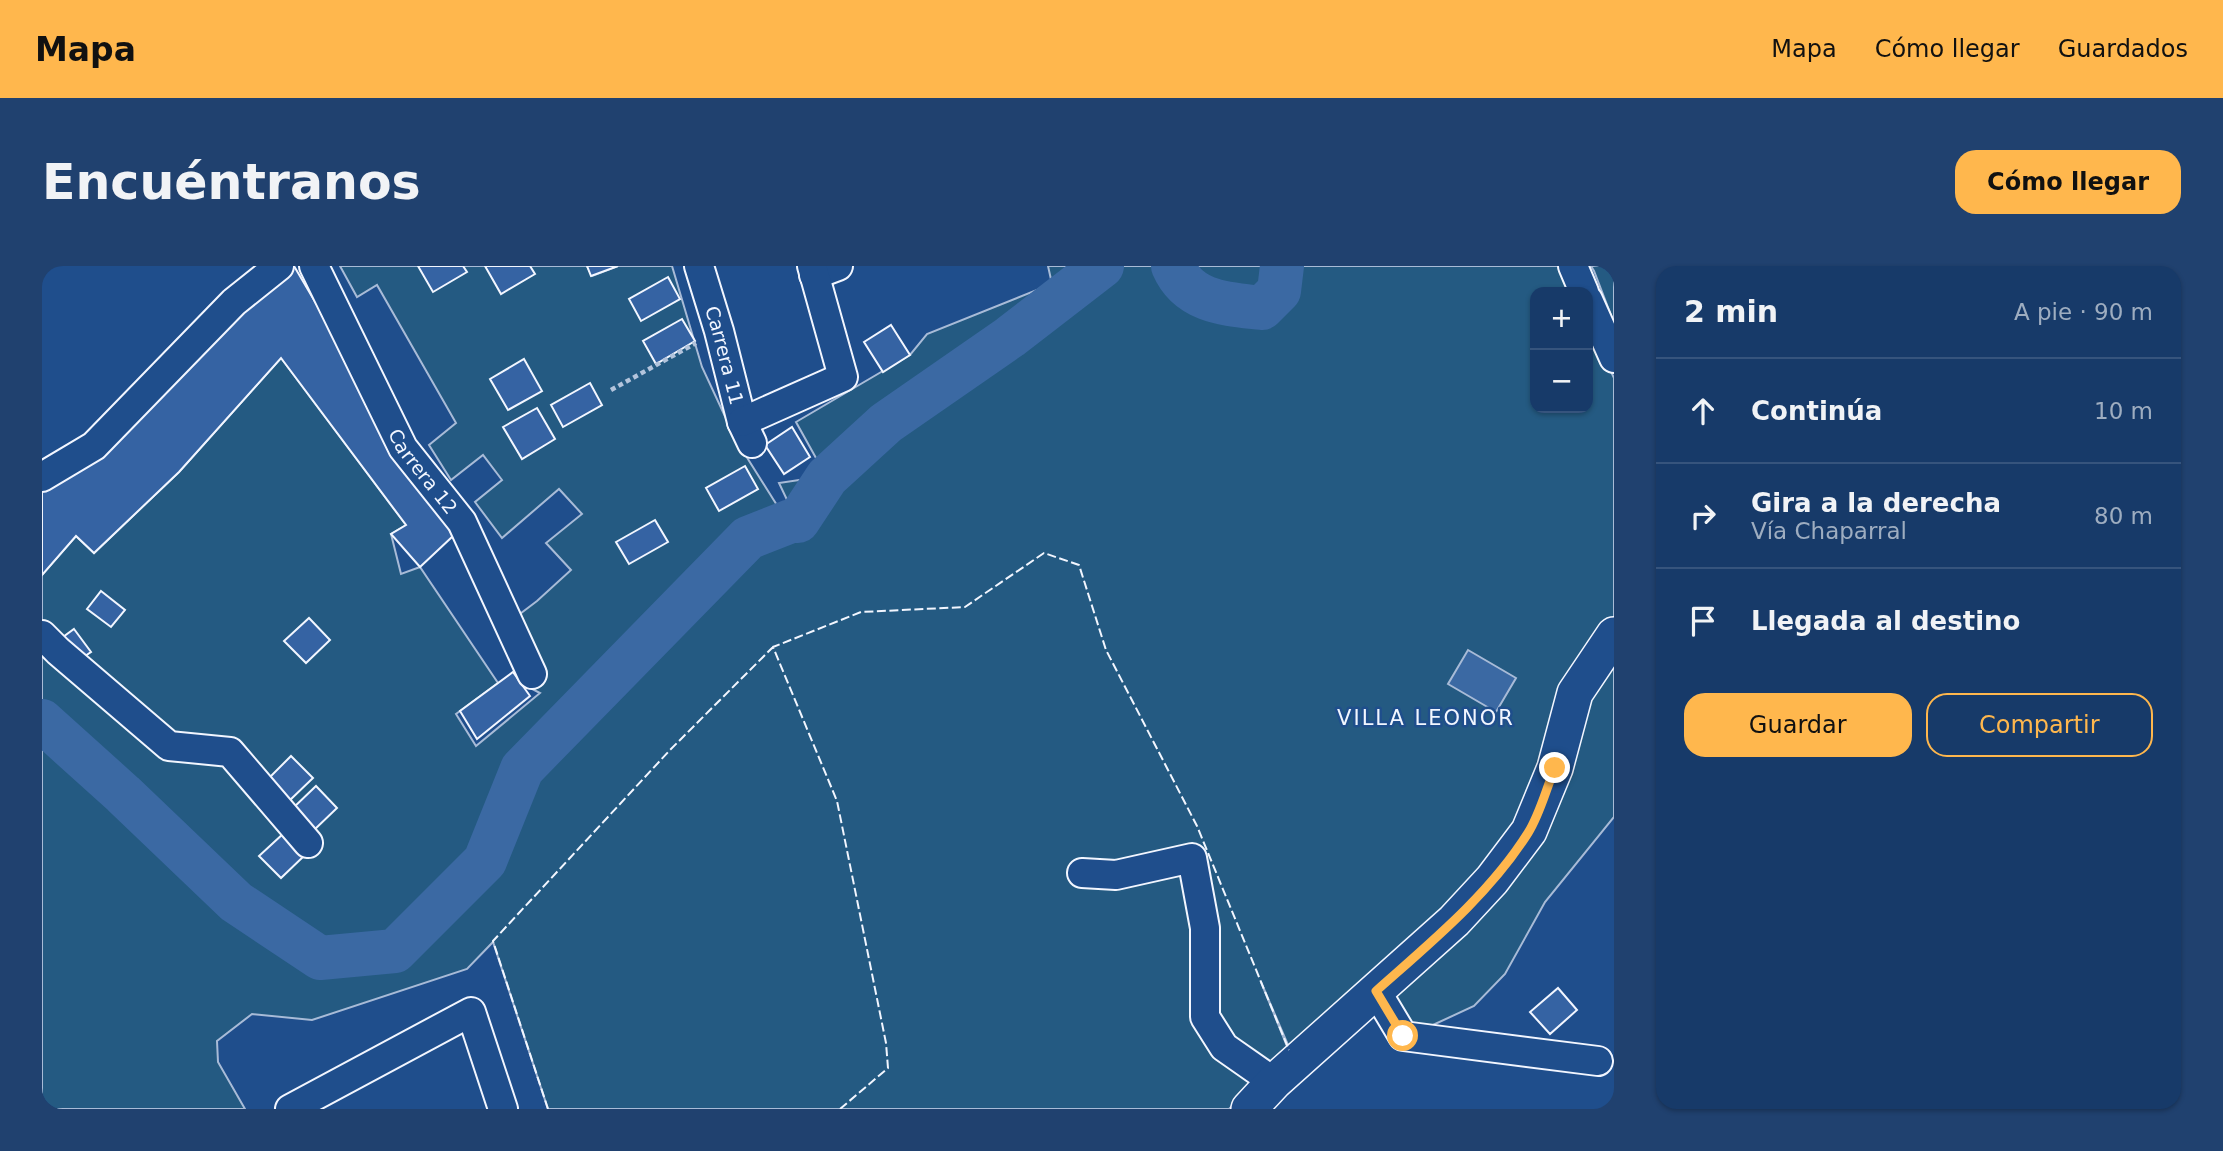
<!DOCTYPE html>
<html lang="es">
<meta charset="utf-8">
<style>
body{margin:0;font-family:"DejaVu Sans",sans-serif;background:#20416f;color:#f1f3f6}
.controls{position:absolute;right:21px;top:21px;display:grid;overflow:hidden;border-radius:14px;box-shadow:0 2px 5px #0004}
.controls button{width:63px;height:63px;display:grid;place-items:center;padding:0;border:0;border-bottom:2px solid #36547d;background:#173a69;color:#f1f3f6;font:35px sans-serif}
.stop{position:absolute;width:21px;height:21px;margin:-16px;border:5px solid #ffb74d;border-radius:50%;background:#fff}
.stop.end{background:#ffb74d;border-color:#fff;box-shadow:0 2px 7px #0008}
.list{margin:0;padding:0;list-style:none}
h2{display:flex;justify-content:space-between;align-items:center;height:91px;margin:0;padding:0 28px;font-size:30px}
h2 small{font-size:23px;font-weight:400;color:#9eadc0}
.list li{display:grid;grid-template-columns:46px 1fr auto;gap:21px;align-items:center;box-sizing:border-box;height:105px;padding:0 28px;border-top:2px solid #36547d}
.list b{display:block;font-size:26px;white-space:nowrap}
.list p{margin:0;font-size:23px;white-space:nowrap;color:#9eadc0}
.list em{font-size:23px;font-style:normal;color:#9eadc0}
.actions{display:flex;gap:14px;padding:21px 28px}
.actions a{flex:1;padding:16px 0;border:2px solid #ffb74d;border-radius:21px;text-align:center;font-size:24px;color:#ffb74d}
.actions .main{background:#ffb74d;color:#111}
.icon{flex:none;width:38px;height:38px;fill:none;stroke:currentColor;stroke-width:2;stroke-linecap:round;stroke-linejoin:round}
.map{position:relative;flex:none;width:1572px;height:843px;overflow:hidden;border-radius:21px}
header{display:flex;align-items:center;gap:42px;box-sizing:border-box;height:98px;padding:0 35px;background:#ffb74d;color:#111}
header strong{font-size:33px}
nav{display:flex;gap:38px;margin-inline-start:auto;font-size:24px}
.intro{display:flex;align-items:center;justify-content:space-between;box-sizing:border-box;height:168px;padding:0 42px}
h1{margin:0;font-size:49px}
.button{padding:18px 32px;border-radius:21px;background:#ffb74d;color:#111;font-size:24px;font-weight:700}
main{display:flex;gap:42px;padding:0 42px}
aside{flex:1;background:#173a69;border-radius:21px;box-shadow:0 2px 5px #0004}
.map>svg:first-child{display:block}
.green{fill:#245a82;stroke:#a8bbd7;stroke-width:2}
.water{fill:#3b69a3;stroke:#a8bbd7;stroke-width:2}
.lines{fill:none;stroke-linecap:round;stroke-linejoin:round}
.river{stroke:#3b69a3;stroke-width:44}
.building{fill:#3563a3;stroke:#f2f6ff;stroke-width:2}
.minor-casing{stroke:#f2f6ff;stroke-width:32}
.major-casing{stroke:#f2f6ff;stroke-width:38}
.path{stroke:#b3c4dc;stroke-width:4.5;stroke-dasharray:5 3.5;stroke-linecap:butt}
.minor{stroke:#1f4e8c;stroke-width:28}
.major{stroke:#1f4e8c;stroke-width:35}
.fence{stroke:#f2f6ff;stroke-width:2;stroke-dasharray:9 3.5;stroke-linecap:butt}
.route{stroke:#ffb74d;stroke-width:9}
.labels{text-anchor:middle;stroke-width:5;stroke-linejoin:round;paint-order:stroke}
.street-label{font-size:19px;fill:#f2f6ff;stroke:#1f4e8c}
.neighbourhood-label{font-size:21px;letter-spacing:2px;fill:#f2f6ff;stroke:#1f4e8c}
</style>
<header>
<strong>Mapa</strong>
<nav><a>Mapa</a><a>Cómo llegar</a><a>Guardados</a></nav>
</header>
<div class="intro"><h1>Encuéntranos</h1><a class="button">Cómo llegar</a></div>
<main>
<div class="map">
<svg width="1572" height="843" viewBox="0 0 1572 843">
<rect width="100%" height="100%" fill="#1f4e8c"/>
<path class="green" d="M298,0h247l5,10 26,-10h54l30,101 34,73 44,70 9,-6 -10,-21 47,-7 -30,-54 114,-67 17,-21 125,-50 -4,-18h513l12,26h-38v116h53v-86l26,56v248l-64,144 -77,116 -182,166 -30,-70 28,69 -60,58h-681l-55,-167 -26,27 -155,51 -60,-6 -35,27 1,21 27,47h-203v-534l34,-39 18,17 85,-81 102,-114 125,167 -15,9 10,40 19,-7 78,116 -42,31 20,32 64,-53 -8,-4 -5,-6 -19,-60 29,-22 34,-31 -25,-27 36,-29 -23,-25 -57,49 -27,-36 27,-22 -19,-25 -32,25 -22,-35 27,-22 -79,-138 -20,12z
M1549,0h23v57l-20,-52z
M1572,383v168l-69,85 -40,72 -31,32 -52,24 -23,-14 -3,-23 106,-110 78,-187z"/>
<path class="water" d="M1426,384l48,28 -20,34 -48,-28z"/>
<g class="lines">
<path class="river" d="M1131,0c16,37 54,38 89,42l17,-17 3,-25
M0,455l81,73 113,108 84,56 75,-7 90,-90 37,-92 226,-231 43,-17h7l29,-44 59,-54 124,-86 92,-71"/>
</g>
<path class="building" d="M249,0h3l159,270 -33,31 -29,-33 15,-9 -125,-167 -102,114 -85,81 -18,-17 -34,39v-86l156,-132z
M376,0h45l4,6 -34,20z
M443,0h45l5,8 -34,20z
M545,0h31l-27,10z
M626,11l12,22 -39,22 -12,-22z
M640,53l13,22 -39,23 -13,-23z
M849,59l19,30 -27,17 -19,-30z
M482,93l18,32 -34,19 -18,-31z
M548,117l12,22 -39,22 -12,-22z
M495,142l18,31 -33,20 -19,-32z
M750,161l18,30 -26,17 -19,-29z
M703,200l13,23 -39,22 -13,-23z
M613,254l13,22 -39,22 -13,-22z
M59,325l24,19 -14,17 -24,-18z
M267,352l21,22 -24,23 -22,-22z
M32,363l17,23 -12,8 -16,-23z
M471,406l17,24 -53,43 -17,-28z
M249,490l22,22 -24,23 -21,-22z
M274,520l21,22 -24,23 -21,-22z
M242,567l21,22 -24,23 -22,-22z
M1516,722l19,22 -27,24 -20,-22z"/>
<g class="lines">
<g class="minor-casing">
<g id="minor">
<path id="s1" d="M272,0l89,182 59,74 70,152"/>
<path id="s2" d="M657,0l20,65 23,91 10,21"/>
<path d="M1531,0l11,26"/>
<path d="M772,9l24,-9"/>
<path d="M1546,34l26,58"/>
<path d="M700,156l101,-45 -31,-111"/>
<path d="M0,211l52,-31 140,-144 45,-36"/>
<path d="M0,369l16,16 111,95 61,6 78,91"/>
<path d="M1040,607l34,2 76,-17 13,70v89l19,30 50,35"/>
<path d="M1334,725l27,45 195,25"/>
<path d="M248,843l181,-97 32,97"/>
</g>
</g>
<g class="major-casing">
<path id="major" d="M1207,843l25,-27 180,-161 38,-41 37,-49 26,-63 20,-75 39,-58"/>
</g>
<path class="path" d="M569,124l85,-47"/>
<use href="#minor" class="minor"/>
<use href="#major" class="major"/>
<path class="fence" d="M506,843l-55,-168 177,-191 105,-105
M798,843l48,-41 -2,-25 -49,-242 -64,-154 88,-35 104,-5 79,-54 35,12 27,85 91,176 92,224"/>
</g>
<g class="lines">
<path class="route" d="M1361,770l-27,-45c54,-48 113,-96 152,-158 12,-19 18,-44 27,-65"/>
</g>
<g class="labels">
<g class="street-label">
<text dy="7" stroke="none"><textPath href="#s2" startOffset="93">Carrera 11</textPath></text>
<text dy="7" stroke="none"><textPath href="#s1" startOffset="233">Carrera 12</textPath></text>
</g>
<g class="neighbourhood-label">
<text x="1384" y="459">VILLA LEONOR</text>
</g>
</g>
</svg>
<div class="controls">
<button>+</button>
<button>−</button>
</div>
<div class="stop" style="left:1361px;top:770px"></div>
<div class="stop end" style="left:1513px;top:502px"></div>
</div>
<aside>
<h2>2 min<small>A pie · 90 m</small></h2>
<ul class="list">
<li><svg class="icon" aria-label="ahead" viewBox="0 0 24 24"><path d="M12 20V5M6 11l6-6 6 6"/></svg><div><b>Continúa</b></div><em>10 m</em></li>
<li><svg class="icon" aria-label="right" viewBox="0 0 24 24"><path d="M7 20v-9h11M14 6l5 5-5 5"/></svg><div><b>Gira a la derecha</b><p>Vía Chaparral</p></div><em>80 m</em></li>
<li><svg class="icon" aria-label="arrive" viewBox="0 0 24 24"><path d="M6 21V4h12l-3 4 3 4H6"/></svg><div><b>Llegada al destino</b></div></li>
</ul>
<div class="actions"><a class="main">Guardar</a><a>Compartir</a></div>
</aside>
</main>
